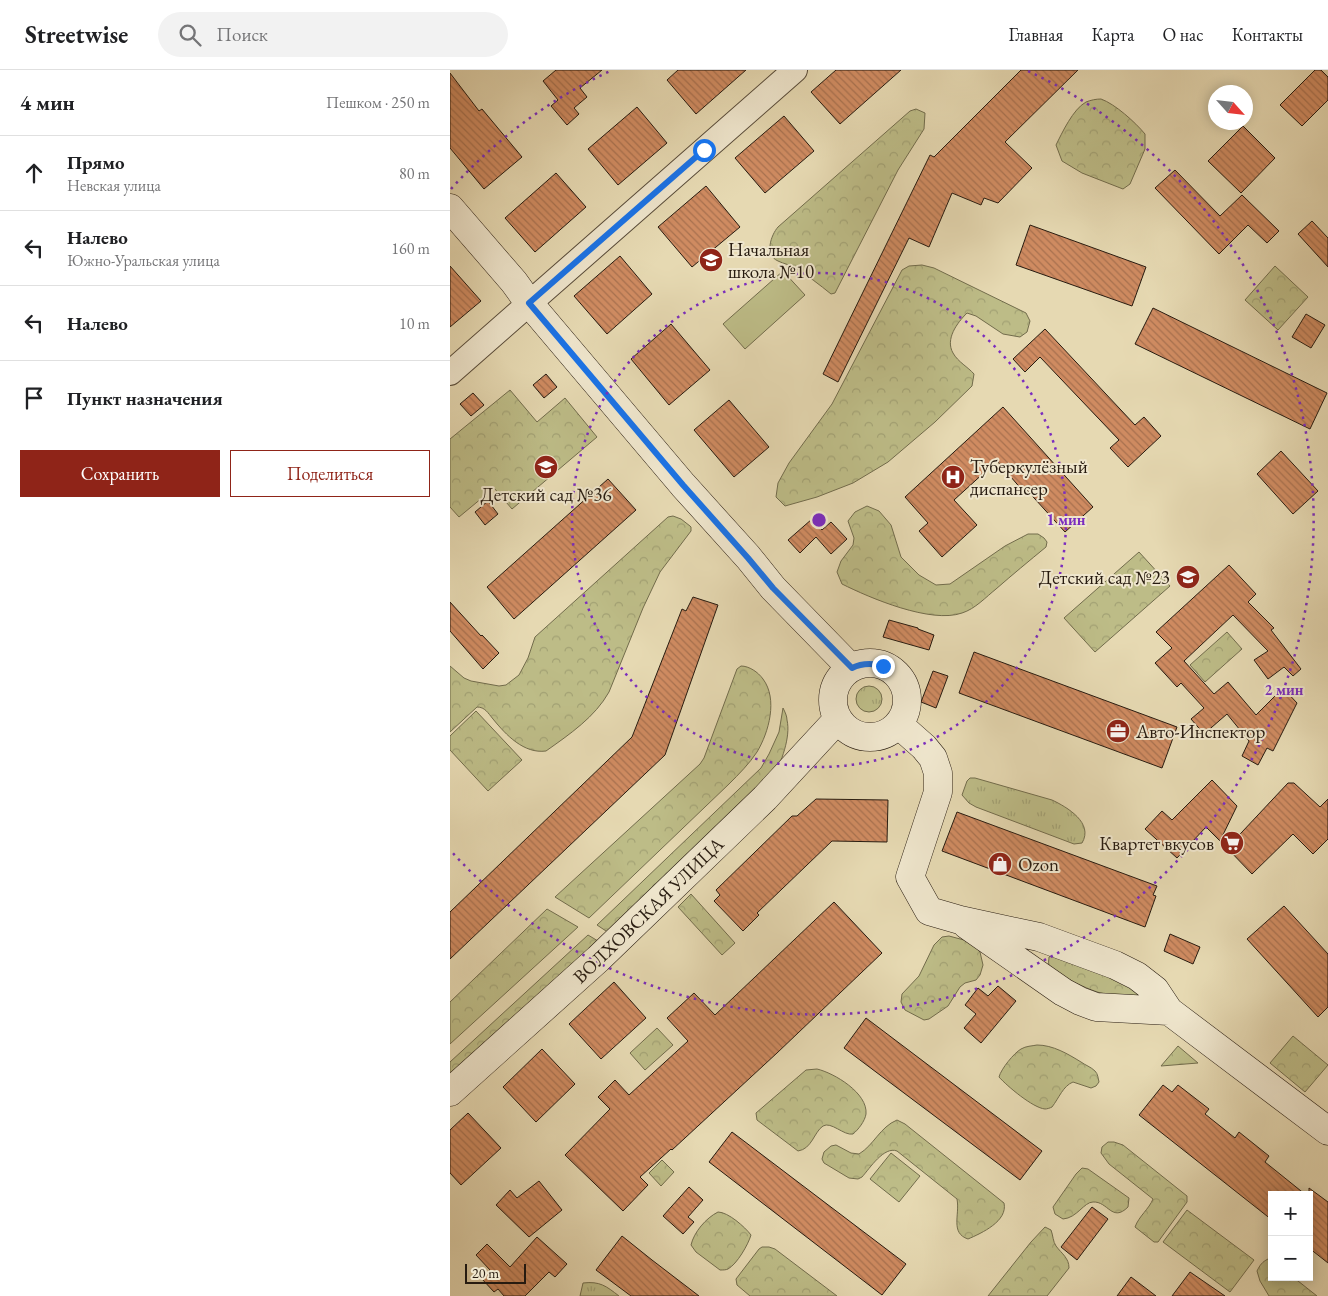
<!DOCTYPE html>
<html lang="ru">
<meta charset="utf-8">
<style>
body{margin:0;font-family:"EB Garamond",serif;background:#f2f2f2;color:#202124}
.controls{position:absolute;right:15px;bottom:15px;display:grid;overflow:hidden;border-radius:0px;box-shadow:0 2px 12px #0003}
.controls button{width:45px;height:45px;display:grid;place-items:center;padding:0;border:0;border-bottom:1px solid #e0e0e0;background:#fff;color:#202124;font:25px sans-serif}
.compass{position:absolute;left:758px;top:15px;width:45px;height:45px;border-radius:50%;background:#fff;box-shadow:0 2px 12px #0003;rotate:117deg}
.scale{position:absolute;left:15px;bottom:12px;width:61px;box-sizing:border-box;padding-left:5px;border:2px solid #271b10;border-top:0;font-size:14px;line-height:18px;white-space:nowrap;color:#271b10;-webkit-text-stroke:4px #efe6cd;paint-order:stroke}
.stop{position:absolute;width:15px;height:15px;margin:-11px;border:4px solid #1a73e8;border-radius:50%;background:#fff}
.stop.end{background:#1a73e8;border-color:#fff;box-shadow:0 1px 5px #0008}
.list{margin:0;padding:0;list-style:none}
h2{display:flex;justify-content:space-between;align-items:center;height:65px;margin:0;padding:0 20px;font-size:21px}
h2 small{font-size:16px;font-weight:400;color:#757577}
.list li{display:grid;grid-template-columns:32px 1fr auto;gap:15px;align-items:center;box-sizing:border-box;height:75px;padding:0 20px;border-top:1px solid #e0e0e0}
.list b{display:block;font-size:19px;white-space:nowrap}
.list p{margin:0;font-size:16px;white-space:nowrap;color:#757577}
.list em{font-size:16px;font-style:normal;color:#757577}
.actions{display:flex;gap:10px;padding:15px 20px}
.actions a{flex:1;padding:11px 0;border:1px solid #8f2418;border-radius:0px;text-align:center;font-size:18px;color:#8f2418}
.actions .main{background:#8f2418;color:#fff}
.icon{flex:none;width:28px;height:28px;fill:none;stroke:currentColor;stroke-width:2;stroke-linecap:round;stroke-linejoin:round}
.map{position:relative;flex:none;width:878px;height:1226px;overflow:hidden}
header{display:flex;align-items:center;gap:30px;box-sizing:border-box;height:70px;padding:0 25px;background:#fff;border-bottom:1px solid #e0e0e0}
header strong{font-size:24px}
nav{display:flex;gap:28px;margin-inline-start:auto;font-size:18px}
.search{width:350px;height:45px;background:#f2f2f2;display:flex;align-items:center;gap:12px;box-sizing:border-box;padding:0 18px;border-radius:28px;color:#757577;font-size:19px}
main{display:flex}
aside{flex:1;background:#fff}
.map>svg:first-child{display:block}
.grass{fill:url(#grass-tufts);stroke:#726c4c}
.forest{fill:url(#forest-crowns);stroke:#726c4c}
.pitch{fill:#bdbc87;stroke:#726c4c}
.building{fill:url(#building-back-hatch);stroke:#271b10}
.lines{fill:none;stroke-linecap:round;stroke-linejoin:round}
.street-casing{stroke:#574a38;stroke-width:26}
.secondary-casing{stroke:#271b10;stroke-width:29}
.street{stroke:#efe6cd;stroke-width:24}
.secondary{stroke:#efe6cd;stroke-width:28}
.route{stroke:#1a73e8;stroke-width:6}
.ring{fill:none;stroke:#7b2cbf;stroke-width:2.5;stroke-dasharray:2.5 5}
.labels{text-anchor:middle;stroke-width:4;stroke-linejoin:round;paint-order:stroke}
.poi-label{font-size:19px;fill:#271b10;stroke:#efe6cd;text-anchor:start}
.street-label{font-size:19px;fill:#271b10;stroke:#efe6cd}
.centre{fill:#7b2cbf;stroke:#efe6cd;stroke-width:2.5}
.ring-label{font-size:15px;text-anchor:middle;font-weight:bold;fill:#7b2cbf;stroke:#efe6cd;stroke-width:4;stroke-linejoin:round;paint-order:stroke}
</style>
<header>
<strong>Streetwise</strong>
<div class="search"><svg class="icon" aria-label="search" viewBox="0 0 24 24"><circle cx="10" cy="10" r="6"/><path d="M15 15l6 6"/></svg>Поиск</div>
<nav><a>Главная</a><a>Карта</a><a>О нас</a><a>Контакты</a></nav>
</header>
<main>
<aside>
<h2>4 мин<small>Пешком · 250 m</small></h2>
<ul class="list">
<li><svg class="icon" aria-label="ahead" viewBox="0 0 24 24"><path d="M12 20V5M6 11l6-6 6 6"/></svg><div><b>Прямо</b><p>Невская улица</p></div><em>80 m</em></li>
<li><svg class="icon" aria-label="left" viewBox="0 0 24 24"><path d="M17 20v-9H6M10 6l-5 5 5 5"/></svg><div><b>Налево</b><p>Южно-Уральская улица</p></div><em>160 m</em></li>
<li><svg class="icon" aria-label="left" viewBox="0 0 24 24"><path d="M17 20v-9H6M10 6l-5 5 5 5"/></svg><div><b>Налево</b></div><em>10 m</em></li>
<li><svg class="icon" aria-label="arrive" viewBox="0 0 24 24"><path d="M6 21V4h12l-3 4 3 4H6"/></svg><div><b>Пункт назначения</b></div></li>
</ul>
<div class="actions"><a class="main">Сохранить</a><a>Поделиться</a></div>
</aside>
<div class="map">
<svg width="878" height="1226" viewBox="0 0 878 1226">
<defs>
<pattern id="grass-tufts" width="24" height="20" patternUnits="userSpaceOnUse" patternTransform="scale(1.25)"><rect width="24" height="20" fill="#bdbc87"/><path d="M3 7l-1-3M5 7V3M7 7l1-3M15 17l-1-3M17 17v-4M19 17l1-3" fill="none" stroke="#a2a174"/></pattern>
<pattern id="forest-crowns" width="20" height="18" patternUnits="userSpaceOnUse" patternTransform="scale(1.25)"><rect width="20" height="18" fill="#bdbc87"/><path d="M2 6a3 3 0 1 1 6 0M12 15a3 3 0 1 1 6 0" fill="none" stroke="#a2a174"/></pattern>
<pattern id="building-back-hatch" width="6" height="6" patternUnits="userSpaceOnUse" patternTransform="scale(1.25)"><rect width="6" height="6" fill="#cf8b61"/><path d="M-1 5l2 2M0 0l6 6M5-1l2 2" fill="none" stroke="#a8714f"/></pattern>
</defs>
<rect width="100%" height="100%" fill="#e6d9b2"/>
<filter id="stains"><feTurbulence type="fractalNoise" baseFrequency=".004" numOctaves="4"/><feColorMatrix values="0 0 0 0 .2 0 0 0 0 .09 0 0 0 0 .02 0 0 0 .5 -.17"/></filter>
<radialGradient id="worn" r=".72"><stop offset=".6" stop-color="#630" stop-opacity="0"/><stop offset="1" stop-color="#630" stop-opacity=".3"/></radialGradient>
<path class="grass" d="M406 629a13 13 0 1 1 26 0a13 13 0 1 1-26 0Z
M520,708h5l77,22c15,7 42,23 30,43l-8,1 -98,-37 -7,-4 -7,-8 5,-14z
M133,1213c17,-2 23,3 36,13h-39z"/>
<path class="forest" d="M651,29c14,5 34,23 44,35v15l-15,35 -7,5 -41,-16 -20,-12 -6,-16c6,-12 17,-36 30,-43 5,-2 10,-3 15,-3z
M466,39l9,4 -1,16 -26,41 -63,123 -4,1c-11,-9 -23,-18 -35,-26 -5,-3 -12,-4 -18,-7 -14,-6 -7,-26 0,-34l132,-116z
M472,195l12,3 92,45 4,8 -3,11 -7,5 -17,-3 -27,-18 -9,-3c-10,10 -22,26 -14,40 5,9 15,14 21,21l-2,12 -37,36 -47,40 -35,21 -36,14 -32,9 -9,-9 2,-14 11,-20 43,-59 70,-134 7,-4z
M825,196l33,31 -30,33 -33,-30z
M60,320l27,32 28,-24 32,39 -85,72 -18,-21 -35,29 -9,-10v-68z
M417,436l12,5 12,14 10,32 18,18 17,10 14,-1 55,-38 23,-12h10l6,4 3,4 -1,5c-17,14 -34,28 -50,42 -10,8 -21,20 -34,24 -31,11 -92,-15 -120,-29l-5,-12 4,-11 12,-16 1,-7 -6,-17 7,-9z
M223,446l8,3 9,7 1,1v4l-31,41 -17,36 -34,84c-14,25 -39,42 -63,59 -22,3 -40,-16 -53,-32 -5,-6 -8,-12 -16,-12l-27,25v-66l14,12 7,3 28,5 7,-1 13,-10 9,-17 7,-21 133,-120z
M689,482l31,34 -75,66 -31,-34z
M777,562l15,17 -37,33 -15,-17z
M291,596c8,0 17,6 22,13 15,20 6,53 -6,73 -8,12 -18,22 -28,32l-140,134 -34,-21 145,-133 4,-6 33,-89z
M333,638c2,4 4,8 4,12 4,17 -6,43 -14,58l-164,155 -12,-8 164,-157 8,-14 10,-22z
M26,641l46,49 -34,31 -38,-41v-14z
M241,824l44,49 -13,12 -44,-48z
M97,839l31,18 -128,117v-42z
M138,865l10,6 -148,137v-16z
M499,866l15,4 10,5 6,7 3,13 -3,10 -4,5 -11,3 -5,4 -12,19 -19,13 -5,1 -19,-10 -4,-8 1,-8 17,-18 15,-31 8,-8z
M604,884l36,8 49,30 -2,4c-11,-1 -24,0 -36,-3 -10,-2 -47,-19 -52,-28 -1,-3 0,-5 0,-8z
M207,958l16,17 -28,25 -15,-17z
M843,966l35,29 -23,27 -35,-29z
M587,975c16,0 31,9 44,17 4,3 10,5 14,9 3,3 3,7 4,11l-3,4 -5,2 -18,-6c-10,4 -14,16 -21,25 -2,1 -5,2 -7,2 -12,-1 -38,-23 -46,-32 2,-8 15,-24 22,-28 5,-3 11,-3 16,-4z
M728,976l20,17 -37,3z
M367,999c17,4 51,24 49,45 -1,7 -8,16 -13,20 -9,2 -22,-13 -30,-8 -9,6 -11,23 -25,25l-41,-31 -1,-7 50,-43z
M447,1050l8,4 99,79c4,18 -22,30 -36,36 -18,-6 -8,-24 -11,-40l-60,-48c-13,-5 -27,17 -35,26l-4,2 -9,-1 -25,-15 -2,-4 2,-7 7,-6 5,-1 15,8 8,1c15,-9 21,-27 38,-34z
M658,1072h6l9,3 64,51v6l-29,40h-4l-19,-15c4,-11 14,-18 18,-28l-44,-35 -8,-11 1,-6z
M441,1083l29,23 -21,26 -29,-23z
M212,1090l12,12 -13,14 -12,-13z
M632,1098l6,1 41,29 -1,9c-16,16 -20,-6 -35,-5 -9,0 -16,16 -30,17l-8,-5 -2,-7 23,-33z
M737,1140l67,50 -24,32 -67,-50z
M268,1142c10,0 27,15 33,23 -3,10 -14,29 -23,34 -2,1 -5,1 -8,1l-24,-18 -5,-7c3,-13 15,-27 27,-33z
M595,1157l6,3c2,5 2,12 5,16 6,8 13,12 13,22l-22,28h-59l43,-54z
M312,1177h7l6,2 62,47h-87l-13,-11 -1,-6 23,-30z
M818,1189l4,2v16h21l24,19h-48l-9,-15 -3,-10c3,-6 5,-9 11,-12z"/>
<path class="pitch" d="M333,201l22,24 -60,54 -22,-25z"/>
<path class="building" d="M106,0h46l-22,18 7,9 -13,11 5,6 -12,11 -16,-19 7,-6 -15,-19z
M228,0h68l-50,44 -29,-34z
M386,0h65l-61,54 -29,-32z
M571,0h57l-73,72 27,26 -34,35 -14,-5 -3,7 -29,-12 -23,54 -20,-9 -71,144 -15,-8 107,-219 4,2z
M865,0h6l7,7v23l-26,26 -22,-21z
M0,3l29,38 3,-2 40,48 -38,32 -34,-41z
M187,37l30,36 -49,42 -30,-36z
M334,46l30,35 -49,42 -30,-35z
M793,56l32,32 -34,35 -33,-32z
M725,100l45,46 22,-21 37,36 -12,12 -19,-18 -29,29 -64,-66z
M106,103l30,34 -51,45 -30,-34z
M256,116l34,41 -48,40 -34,-40z
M862,151l16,17v29l-30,-33z
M580,155l116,42 -14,39 -116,-41z
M170,186l32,38 -45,40 -33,-38z
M0,196l31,35 -31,26z
M703,238l174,85 -17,36 -175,-85z
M856,244l19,11 -14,23 -19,-11z
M221,254l39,46 -41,35 -38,-46z
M595,259l90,96 9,-8 17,19 -33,31 -18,-19 9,-8 -79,-83 -15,15 -12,-13z
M96,304l11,13 -13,11 -11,-13z
M23,323l11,12 -13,11 -11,-12z
M279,330l40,47 -35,30 -40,-47z
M553,337l90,100 -28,25 -40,-44 -2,3 -26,-30 -43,39 23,25 -35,32 -23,-26 9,-8 -23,-26z
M831,381l37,40 -25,23 -36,-40z
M158,409l28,31 -122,109 -27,-32z
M38,431l10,13 -13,11 -10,-13z
M362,449l10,11 9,-8 16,17 -16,15 -15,-17 -16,16 -12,-13z
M779,495l27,29 -8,8 26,26 -3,2 30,39 -8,7 -9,-9 -16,12 -14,-19 14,-9 -35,-36 -49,46 30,33 14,-12 28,33 27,-27 14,15 -24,48 -6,-3 -9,17 -16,-9 7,-15 -22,-27 -23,20 -13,-15 13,-11 -23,-25 -4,4 -22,-24 17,-15 -16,-16z
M243,527l25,8 -53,150 -215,204v-47l182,-175 50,-128 4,2z
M0,532l31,34 1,-1 17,18 -16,16 -33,-38z
M439,550l29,8v1l16,6 -5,15 -46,-13z
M524,582l203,75 -15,41 -203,-75z
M483,601l15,5 -12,32 -15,-6z
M762,710l25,26 -17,35 -14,-14 -29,31 -32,-29 17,-18 10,9z
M838,713h6l26,24 8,-8v40l-15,15 -20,-20 -41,40 -25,-26z
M366,729l72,1 -1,42 -55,-1 -75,72 2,2 -16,16 -29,-30 6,-6 -4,-5 76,-74h5z
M507,742l200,74 -4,9 3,1 -11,31 -203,-76z
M384,832l48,51 -105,100 -105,97 -1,-1 -31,28 8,8 -25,26 -58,-56 45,-46 -12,-12 17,-17 14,15 59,-54 -21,-23 27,-25 21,22z
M834,836l44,48v53l-10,10 -71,-78z
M720,864l30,13 -7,17 -29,-13z
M164,912l32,36 -45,41 -32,-35z
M548,916l18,15 -35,42 -17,-15 12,-14 -11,-9 13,-17 10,8z
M416,948l176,133 -22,29 -176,-132z
M92,979l33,35 -39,38 -33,-35z
M713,1015l9,7 6,-7 31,24 -4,5 30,24 4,-6 30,24 -4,6 41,33h-34v25l-133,-105z
M18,1043l33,35 -40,37 -11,-12v-43z
M282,1062l174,132 -24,31 -173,-133z
M89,1111l23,29 -33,27 -33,-32 14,-15 7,8z
M239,1117l14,13 -15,17 6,5 -11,12 -20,-18z
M859,1118l19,14v61l-19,-15z
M642,1137l16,12 -31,41 -16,-13z
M172,1166l30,24 47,36h-68l-35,-26z
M87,1167l30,27 -12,13 -6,-5 -24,24h-21l-6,-7 -4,3 -12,-13 8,-9 -14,-15 11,-11 23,23z
M740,1202l35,24h-53z
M681,1207l25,19h-39z"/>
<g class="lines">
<g class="street-casing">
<path id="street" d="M0,303l345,-303"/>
</g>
<g class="secondary-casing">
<path id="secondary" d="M0,138l64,74 15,21 154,182 65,72 25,31 78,80
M383 630a37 37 0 1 1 74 0a37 37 0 1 1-74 0Z
M448,654l26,23 9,11 5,15v19l-28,85 19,34 31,9 79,17 76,28 22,11 18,14 14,21 159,120
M517,855l96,67 17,9 16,6 73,4
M0,1022l148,-133 167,-161 73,-79"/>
</g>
<use href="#street" class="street"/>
<use href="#secondary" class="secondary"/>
</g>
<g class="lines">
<path class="route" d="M254,80l-175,153 154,182 65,73 25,30 79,80c10,-5 20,-5 31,-2"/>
</g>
<g class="ring">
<circle cx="369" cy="450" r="247"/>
<path d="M1 119A495 495 0 0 1 160 1M578 1A495 495 0 1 1 1 781"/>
</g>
<defs>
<g id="school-disc" transform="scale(1.25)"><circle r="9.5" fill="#8f2418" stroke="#efe6cd"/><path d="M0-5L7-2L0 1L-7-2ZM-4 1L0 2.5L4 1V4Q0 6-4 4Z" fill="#fff"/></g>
<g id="hospital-disc" transform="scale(1.25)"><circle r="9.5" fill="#8f2418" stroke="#efe6cd"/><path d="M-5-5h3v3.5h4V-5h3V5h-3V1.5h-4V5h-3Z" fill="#fff"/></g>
<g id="office-disc" transform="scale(1.25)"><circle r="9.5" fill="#8f2418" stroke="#efe6cd"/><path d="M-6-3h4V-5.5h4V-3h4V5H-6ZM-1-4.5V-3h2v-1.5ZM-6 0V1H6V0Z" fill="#fff"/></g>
<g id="supermarket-disc" transform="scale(1.25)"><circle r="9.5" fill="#8f2418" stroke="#efe6cd"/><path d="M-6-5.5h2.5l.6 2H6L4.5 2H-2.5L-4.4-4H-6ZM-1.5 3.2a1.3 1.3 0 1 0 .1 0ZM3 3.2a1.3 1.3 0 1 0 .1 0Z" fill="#fff"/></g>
<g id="shop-disc" transform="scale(1.25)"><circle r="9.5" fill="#8f2418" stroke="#efe6cd"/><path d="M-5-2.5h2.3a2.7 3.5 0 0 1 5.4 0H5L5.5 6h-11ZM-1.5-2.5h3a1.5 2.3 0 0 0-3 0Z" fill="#fff"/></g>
</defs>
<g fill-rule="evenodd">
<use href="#school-disc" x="261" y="190"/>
<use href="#school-disc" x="96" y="397"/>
<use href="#hospital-disc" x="503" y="407"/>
<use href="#school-disc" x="738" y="507"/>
<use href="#office-disc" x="668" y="661"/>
<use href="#supermarket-disc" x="782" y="773"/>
<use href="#shop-disc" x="550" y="794"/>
</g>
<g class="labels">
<g class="poi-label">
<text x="278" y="186">Начальная<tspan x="278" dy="22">школа №10</tspan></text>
<text x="520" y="403">Туберкулёзный<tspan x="520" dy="22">диспансер</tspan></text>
<text x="96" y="431" text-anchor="middle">Детский сад №36</text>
<text x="720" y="514" text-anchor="end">Детский сад №23</text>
<text x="686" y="668">Авто-Инспектор</text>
<text x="764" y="780" text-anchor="end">Квартет вкусов</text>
<text x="568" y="801">Ozon</text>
</g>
<g class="street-label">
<text transform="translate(198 840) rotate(-44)" y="7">ВОЛХОВСКАЯ УЛИЦА</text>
</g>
</g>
<circle cx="369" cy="450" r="8" class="centre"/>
<g class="ring-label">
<text x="616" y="455">1 мин</text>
<text x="834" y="625">2 мин</text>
</g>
<rect width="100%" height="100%" filter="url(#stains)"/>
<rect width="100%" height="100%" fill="url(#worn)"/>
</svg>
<div class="controls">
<button>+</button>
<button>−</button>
</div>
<svg class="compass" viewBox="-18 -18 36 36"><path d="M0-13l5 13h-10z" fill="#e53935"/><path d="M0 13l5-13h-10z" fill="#757577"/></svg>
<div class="scale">20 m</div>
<div class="stop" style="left:254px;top:80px"></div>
<div class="stop end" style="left:433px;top:596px"></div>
</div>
</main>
